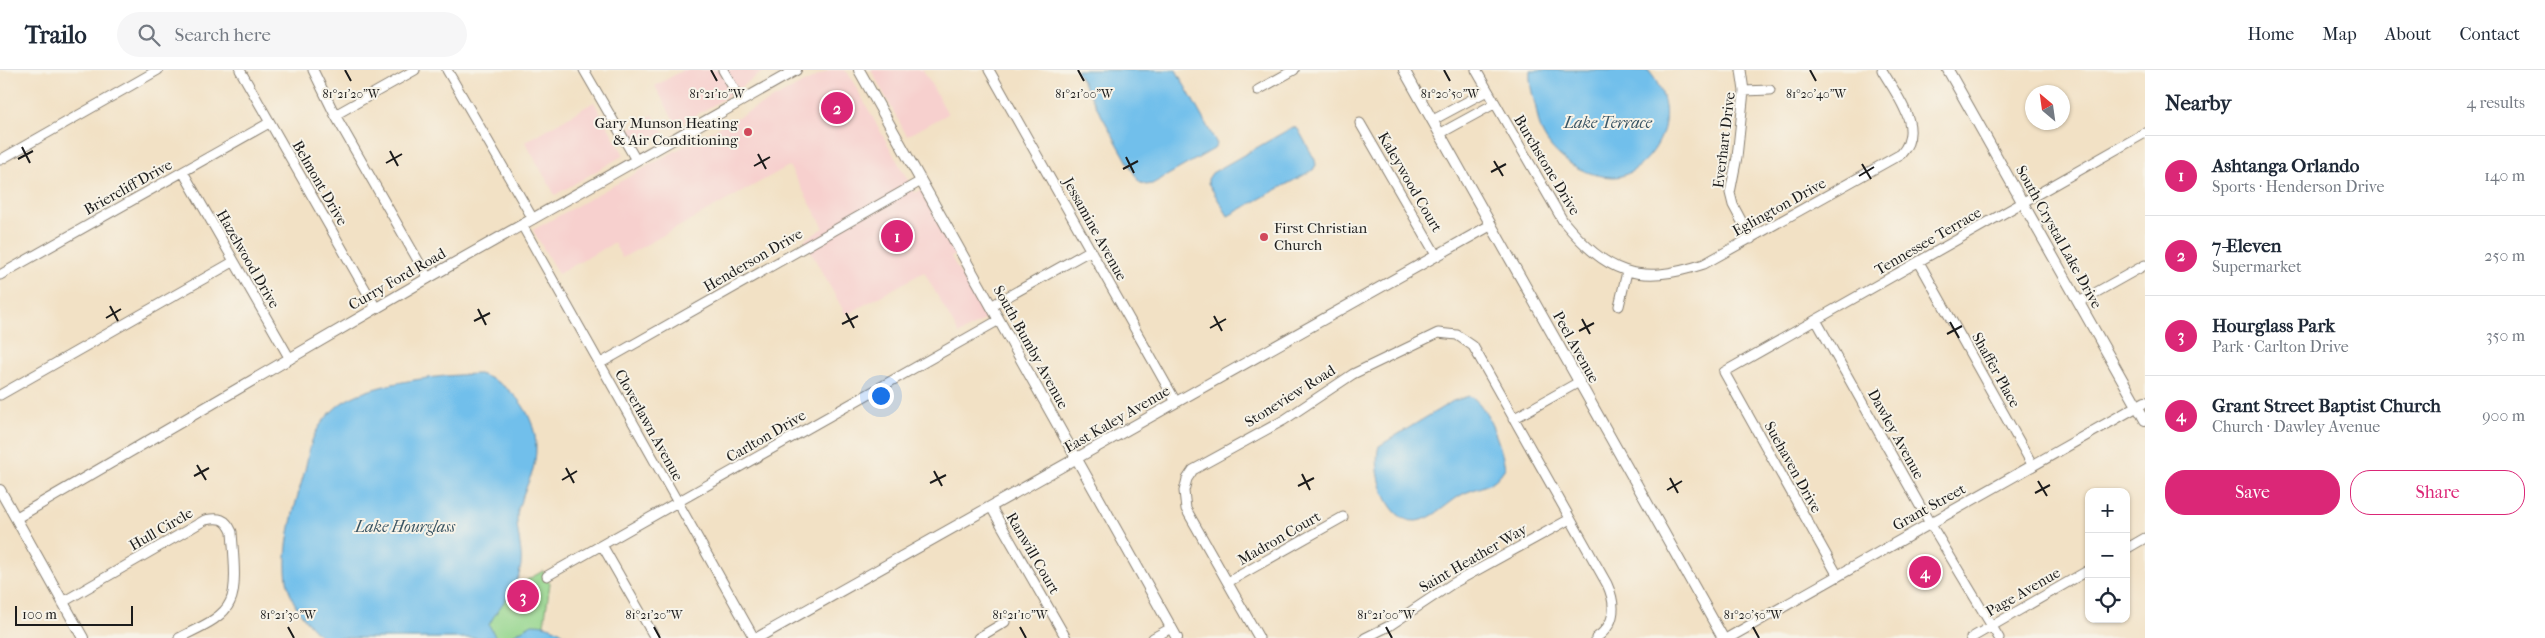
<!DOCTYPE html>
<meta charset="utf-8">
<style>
body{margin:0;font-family:"IM FELL French Canon",serif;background:#f6f6f7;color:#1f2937}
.controls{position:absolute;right:15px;bottom:15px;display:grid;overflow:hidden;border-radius:10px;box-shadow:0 1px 4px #0004}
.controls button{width:45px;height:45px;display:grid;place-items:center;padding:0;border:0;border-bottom:1px solid #e0e1e3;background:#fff;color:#1f2937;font:25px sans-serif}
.compass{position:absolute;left:2025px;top:15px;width:45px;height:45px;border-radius:50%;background:#fff;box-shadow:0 1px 4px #0004;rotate:331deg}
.scale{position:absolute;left:15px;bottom:12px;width:118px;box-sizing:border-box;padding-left:5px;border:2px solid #1c1c1c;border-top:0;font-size:14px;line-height:18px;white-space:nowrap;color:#1c1c1c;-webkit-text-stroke:4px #f7f3e8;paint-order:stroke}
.you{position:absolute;left:880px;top:325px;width:18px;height:18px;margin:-12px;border:4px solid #fff;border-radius:50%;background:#1a73e8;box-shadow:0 0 0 8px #1a73e833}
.badge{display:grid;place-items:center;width:32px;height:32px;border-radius:50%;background:#db2777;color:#fff;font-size:16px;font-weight:700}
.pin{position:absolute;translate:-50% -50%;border:2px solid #fff;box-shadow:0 1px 5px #0006}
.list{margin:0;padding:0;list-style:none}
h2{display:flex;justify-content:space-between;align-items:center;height:65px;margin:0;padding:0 20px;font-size:21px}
h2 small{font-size:16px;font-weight:400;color:#747a83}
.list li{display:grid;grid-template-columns:32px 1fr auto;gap:15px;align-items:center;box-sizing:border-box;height:80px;padding:0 20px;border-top:1px solid #e0e1e3}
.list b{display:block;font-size:19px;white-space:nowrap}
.list p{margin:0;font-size:16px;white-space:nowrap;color:#747a83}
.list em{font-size:16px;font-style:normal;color:#747a83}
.actions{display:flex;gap:10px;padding:15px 20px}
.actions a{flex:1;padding:11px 0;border:1px solid #db2777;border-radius:20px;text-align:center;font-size:18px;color:#db2777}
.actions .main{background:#db2777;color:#fff}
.icon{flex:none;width:28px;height:28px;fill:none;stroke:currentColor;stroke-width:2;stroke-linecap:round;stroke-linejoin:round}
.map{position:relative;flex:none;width:2145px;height:568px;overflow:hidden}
header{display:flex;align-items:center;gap:30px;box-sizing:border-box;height:70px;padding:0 25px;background:#fff;border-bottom:1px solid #e0e1e3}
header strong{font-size:24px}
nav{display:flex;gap:28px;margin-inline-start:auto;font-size:18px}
.search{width:350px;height:45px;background:#f6f6f7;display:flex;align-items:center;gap:12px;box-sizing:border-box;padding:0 18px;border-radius:28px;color:#747a83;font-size:19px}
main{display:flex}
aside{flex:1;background:#fff}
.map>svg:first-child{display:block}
.built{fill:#f7d0ce}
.green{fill:#95d68e;stroke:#587955}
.water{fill:#71bfeb;stroke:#466e84}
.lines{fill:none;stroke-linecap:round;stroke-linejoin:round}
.minor-casing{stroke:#877e70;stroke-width:11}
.tertiary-casing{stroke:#877e70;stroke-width:12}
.minor{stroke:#fff;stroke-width:9}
.tertiary{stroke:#fff;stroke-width:10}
.ticks{fill:none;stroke:#1c1c1c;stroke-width:2}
.poi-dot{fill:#d1495b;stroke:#f7f3e8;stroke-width:2}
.labels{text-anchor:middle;stroke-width:4;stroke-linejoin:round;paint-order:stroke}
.poi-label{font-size:15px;fill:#1c1c1c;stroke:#f7f3e8;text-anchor:end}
.street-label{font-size:15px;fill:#1c1c1c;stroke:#f7f3e8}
.water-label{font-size:16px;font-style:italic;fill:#3a5564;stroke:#f7f3e8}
.ticks-label{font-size:12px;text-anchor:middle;fill:#1c1c1c;stroke:#f7f3e8;stroke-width:4;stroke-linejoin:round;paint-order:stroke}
</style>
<header>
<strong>Trailo</strong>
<div class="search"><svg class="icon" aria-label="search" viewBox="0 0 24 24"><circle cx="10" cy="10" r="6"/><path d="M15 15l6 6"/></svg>Search here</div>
<nav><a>Home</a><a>Map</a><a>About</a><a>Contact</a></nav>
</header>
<main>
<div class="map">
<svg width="2145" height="568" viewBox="0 0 2145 568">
<rect width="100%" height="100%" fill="#f7f3e8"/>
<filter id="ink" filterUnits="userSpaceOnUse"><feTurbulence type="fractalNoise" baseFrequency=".02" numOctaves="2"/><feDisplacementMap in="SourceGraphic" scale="10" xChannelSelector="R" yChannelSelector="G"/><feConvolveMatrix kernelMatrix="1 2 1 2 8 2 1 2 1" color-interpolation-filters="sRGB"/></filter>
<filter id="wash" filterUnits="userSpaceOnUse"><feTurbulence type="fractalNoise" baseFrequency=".0096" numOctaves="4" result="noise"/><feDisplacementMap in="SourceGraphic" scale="20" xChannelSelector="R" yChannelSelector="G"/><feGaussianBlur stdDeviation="1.12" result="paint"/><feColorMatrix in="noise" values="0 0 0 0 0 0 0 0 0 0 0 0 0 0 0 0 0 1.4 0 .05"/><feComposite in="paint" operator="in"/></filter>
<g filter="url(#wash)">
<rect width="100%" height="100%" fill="#f2e1c5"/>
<path class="built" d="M683,0h83l-49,33 -40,23 -22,-40z
M829,0h15l4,3 67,120 6,-3 35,64 -5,3 35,62 -27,15 -35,-62 -78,43 -42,-75 20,-12 -35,-62 -167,92 -8,-15 -56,31 -25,-44 193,-107z
M871,0h52l25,44 -41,22z
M594,32l30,53 -69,40 -30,-53z
M653,45l11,18 -25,14 -10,-18z"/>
<path class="green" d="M543,501l7,12 -8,55h-51l-16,-29z"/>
<path class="water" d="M1076,0h100l41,74 -3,5 -62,35 -6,1 -7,-3z
M1530,0h118c25,29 23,65 -4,92 -7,7 -19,15 -30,15 -30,0 -61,-19 -73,-47 -3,-8 -4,-18 -6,-26 -3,-11 -6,-22 -5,-34z
M1293,57l5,2 17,31 1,5 -3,5 -85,46 -20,-33v-4l4,-6z
M479,304c41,12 66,54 54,95 -4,14 -11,26 -15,40 -4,19 5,37 3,56 -3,25 -21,38 -32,60l7,13h-173c-13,-11 -27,-28 -33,-45 -12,-37 5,-87 15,-123 3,-13 5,-29 12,-40 6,-10 16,-21 26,-28 32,-20 98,-27 136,-28z
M1469,326c17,4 34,55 36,72 -3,4 -6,9 -10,12 -9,7 -22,9 -32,14 -15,8 -30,26 -47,27 -30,2 -44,-53 -37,-75l74,-45z
M532,554c15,0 25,4 37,14h-61z"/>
</g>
<g filter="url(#ink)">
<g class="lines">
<g class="minor-casing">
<path id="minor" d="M240,0l136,238
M313,0l22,45 93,163
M447,0l86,149
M584,0l52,90
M723,0l18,31
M989,0l187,332
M1476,0l87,151c44,52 74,65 141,43l197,-110c24,-26 -5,-59 -19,-84
M1741,0l3,21 -7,66 -7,36 3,12 18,34
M1258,20l36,-20
M1744,21l26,-1
M335,45l80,-45
M1433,50l54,-29
M1360,53l76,132
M1441,63l53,-29
M0,90l158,-90
M183,102l107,187
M522,155l232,413
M1919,192l114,204
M0,205l269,-152
M2079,232l66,-37
M991,236l100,-56
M1619,236l8,-34
M1816,250l108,193 75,125
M599,294l322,-183
M0,325l233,-133
M1513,349l66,-37
M991,437l75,131
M602,475l53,93
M2126,479l19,-11
M547,506l452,-256
M1838,506l-114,-204 421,-239
M1228,512l115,-65
M63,532l142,-82c14,-3 21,-2 27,12 1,18 6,55 -2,70 -8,18 -35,27 -51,36
M978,568l27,-16
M1153,568l18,-10
M1259,568l-73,-129 -2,-18 3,-12 6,-9 91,-50 69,-46 85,-41 19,2 16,11 134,238c10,22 9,40 -11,54
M1365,568l24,-12 63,-42 118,-65
M1971,568l118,-68"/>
</g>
<g class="tertiary-casing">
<path id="tertiary" d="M859,0l318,568
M1404,0l319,568
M1948,0l197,350
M0,420l83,148
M16,448l412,-240 368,-208
M757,568l734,-413
M1728,568l417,-236"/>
</g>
<use href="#minor" class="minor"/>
<use href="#tertiary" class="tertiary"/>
</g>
</g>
<path class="ticks" d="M345,0l6,11M711,0l6,11M1078,0l6,11M1444,0l6,11M1810,0l6,11M22,77l8,16M390,81l8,15M758,84l8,15M1126,87l8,16M18,89l15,-8M1494,91l9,15M386,93l16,-9M1862,94l9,15M754,96l16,-9M1123,99l15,-8M1491,102l15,-8M1859,106l15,-9M110,236l8,15M478,239l8,16M846,243l8,15M1214,246l8,15M106,248l15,-9M1582,249l8,15M474,251l16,-8M1950,252l9,16M842,254l16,-8M1210,258l16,-9M1579,261l15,-8M1947,264l15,-8M197,395l9,15M566,398l8,15M934,401l8,15M1302,404l8,16M194,406l15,-8M1670,408l8,15M562,410l15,-9M2038,411l9,15M930,413l16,-8M1298,416l16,-8M1667,420l15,-9M2035,423l15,-8M288,557l6,11M654,557l6,11M1020,557l6,11M1386,557l6,11M1753,557l6,11"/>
<g class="poi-dot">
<circle cx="748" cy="62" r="5"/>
<circle cx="1264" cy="167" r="5"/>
</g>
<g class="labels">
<g class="poi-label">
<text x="738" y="58">Gary Munson Heating<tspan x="738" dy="17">&amp; Air Conditioning</tspan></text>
<text x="1274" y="163" text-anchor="start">First Christian<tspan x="1274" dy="17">Church</tspan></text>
</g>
<g class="street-label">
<text transform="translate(1724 70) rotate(-83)" y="5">Everhart Drive</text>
<text transform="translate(1547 95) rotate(59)" y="5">Burchstone Drive</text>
<text transform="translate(1410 112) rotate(60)" y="5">Kaleywood Court</text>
<text transform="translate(320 113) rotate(60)" y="5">Belmont Drive</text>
<text transform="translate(128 117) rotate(-29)" y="5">Briercliff Drive</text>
<text transform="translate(1779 137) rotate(-29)" y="5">Eglington Drive</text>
<text transform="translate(1095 159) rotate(61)" y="5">Jessamine Avenue</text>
<text transform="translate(2059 167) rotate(61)" y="5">South Crystal Lake Drive</text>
<text transform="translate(1928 171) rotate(-30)" y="5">Tennessee Terrace</text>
<text transform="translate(248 189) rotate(60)" y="5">Hazelwood Drive</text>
<text transform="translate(753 190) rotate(-30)" y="5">Henderson Drive</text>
<text transform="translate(397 209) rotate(-30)" y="5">Curry Ford Road</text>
<text transform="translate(1031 277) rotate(61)" y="5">South Bumby Avenue</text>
<text transform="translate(1576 277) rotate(61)" y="5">Peel Avenue</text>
<text transform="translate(1996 300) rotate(61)" y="5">Shaffer Place</text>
<text transform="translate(1290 326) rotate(-32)" y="5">Stoneview Road</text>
<text transform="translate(1117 349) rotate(-30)" y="5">East Kaley Avenue</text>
<text transform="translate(649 355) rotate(61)" y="5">Cloverlawn Avenue</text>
<text transform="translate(1896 364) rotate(61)" y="5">Dawley Avenue</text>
<text transform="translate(766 366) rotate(-30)" y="5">Carlton Drive</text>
<text transform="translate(1793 397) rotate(61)" y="5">Suehaven Drive</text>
<text transform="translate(1929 437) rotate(-29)" y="5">Grant Street</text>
<text transform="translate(161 459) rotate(-30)" y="5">Hull Circle</text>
<text transform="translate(1279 468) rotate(-30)" y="5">Madron Court</text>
<text transform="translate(1033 483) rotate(60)" y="5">Ranwill Court</text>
<text transform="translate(1473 488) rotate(-30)" y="5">Saint Heather Way</text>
<text transform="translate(2023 522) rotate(-30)" y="5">Page Avenue</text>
</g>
<g class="water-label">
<text x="1608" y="58">Lake Terrace</text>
<text x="405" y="462">Lake Hourglass</text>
</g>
</g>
<g class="ticks-label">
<text x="351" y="28">81°21'20"W</text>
<text x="717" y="28">81°21'10"W</text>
<text x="1084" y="28">81°21'00"W</text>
<text x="1450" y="28">81°20'50"W</text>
<text x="1816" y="28">81°20'40"W</text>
<text x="288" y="549">81°21'30"W</text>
<text x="654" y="549">81°21'20"W</text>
<text x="1020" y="549">81°21'10"W</text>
<text x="1386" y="549">81°21'00"W</text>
<text x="1753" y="549">81°20'50"W</text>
</g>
</svg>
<div class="controls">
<button>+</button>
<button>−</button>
<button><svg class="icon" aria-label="locate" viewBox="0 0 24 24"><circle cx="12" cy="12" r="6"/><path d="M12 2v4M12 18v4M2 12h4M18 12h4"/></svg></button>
</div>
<svg class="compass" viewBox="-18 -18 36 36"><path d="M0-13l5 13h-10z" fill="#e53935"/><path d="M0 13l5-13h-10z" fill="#747a83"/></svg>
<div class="scale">100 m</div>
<div class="you"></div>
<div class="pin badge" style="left:897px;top:166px">1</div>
<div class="pin badge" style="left:837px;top:38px">2</div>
<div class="pin badge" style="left:523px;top:526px">3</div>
<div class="pin badge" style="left:1925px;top:502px">4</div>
</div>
<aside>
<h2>Nearby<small>4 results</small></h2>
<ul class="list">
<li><span class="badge">1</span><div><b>Ashtanga Orlando</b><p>Sports · Henderson Drive</p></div><em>140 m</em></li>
<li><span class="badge">2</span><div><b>7-Eleven</b><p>Supermarket</p></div><em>250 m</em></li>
<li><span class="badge">3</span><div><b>Hourglass Park</b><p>Park · Carlton Drive</p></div><em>350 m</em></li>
<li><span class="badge">4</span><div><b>Grant Street Baptist Church</b><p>Church · Dawley Avenue</p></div><em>900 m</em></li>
</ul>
<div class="actions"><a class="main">Save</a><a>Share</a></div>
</aside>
</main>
